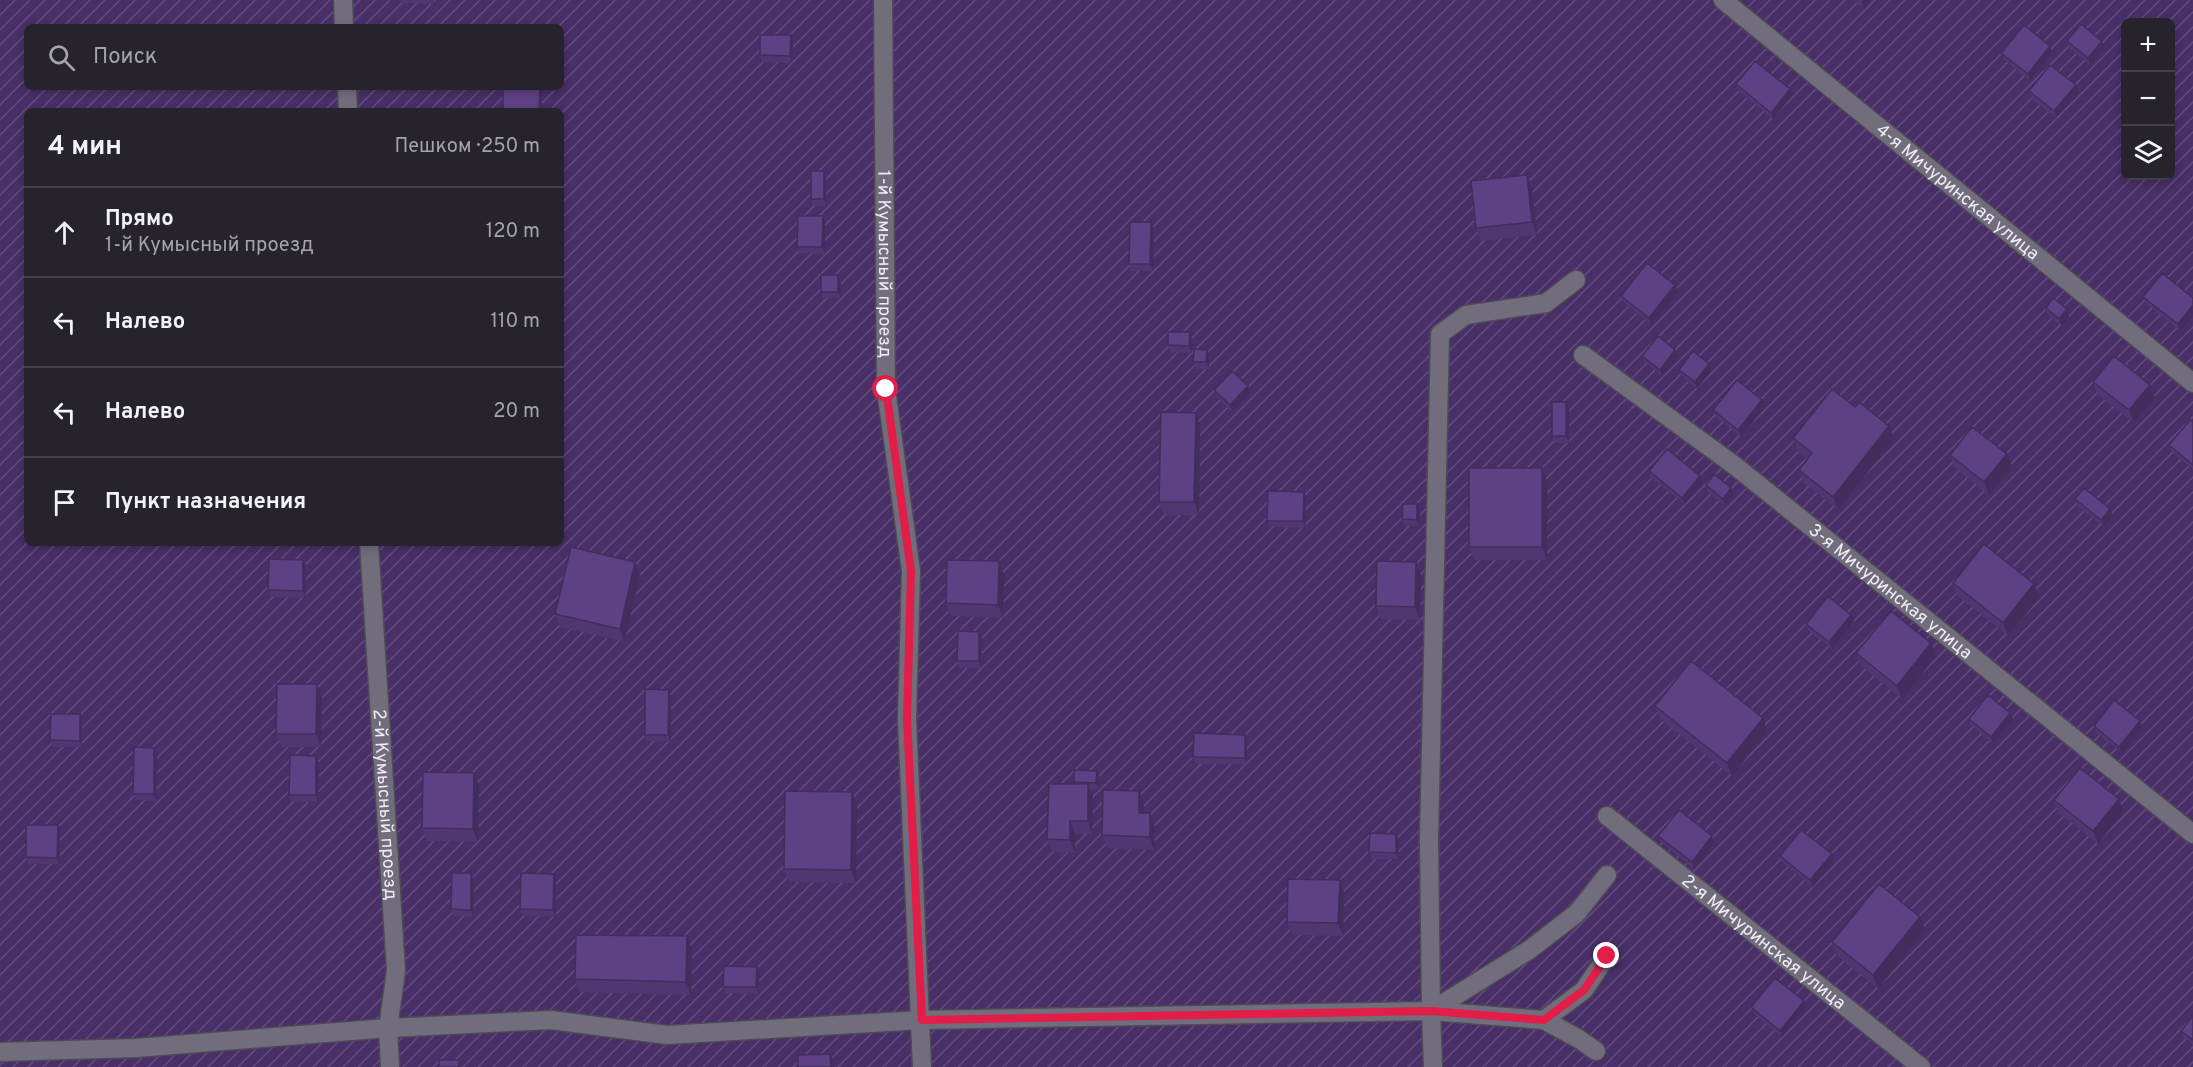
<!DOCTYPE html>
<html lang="ru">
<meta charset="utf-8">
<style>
body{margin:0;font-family:Overpass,sans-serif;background:#322f38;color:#f1f3f6}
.controls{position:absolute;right:18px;top:18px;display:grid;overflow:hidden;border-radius:9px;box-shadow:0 3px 9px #0003}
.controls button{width:54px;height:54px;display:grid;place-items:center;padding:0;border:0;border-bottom:2px solid #424048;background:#26232c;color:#f1f3f6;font:30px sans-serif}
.stop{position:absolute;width:18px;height:18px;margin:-14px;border:4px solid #e11d48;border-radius:50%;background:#fff}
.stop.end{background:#e11d48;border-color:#fff;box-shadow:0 2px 6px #0008}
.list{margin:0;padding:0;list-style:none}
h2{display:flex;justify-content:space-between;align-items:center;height:78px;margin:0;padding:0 24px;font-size:26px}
h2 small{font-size:20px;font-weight:400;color:#a4a4a9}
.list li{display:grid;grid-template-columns:39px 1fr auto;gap:18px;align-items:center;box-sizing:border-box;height:90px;padding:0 24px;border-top:2px solid #424048}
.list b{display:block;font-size:22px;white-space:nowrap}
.list p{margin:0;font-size:20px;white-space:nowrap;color:#a4a4a9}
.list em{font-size:20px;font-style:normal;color:#a4a4a9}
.icon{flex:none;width:33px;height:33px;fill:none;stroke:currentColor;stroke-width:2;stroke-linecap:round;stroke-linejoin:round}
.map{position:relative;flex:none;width:2193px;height:1067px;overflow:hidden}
.search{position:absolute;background:#26232c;box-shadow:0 3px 9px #0003;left:24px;top:24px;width:540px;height:66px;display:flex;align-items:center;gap:15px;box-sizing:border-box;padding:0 21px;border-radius:9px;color:#a4a4a9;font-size:22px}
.panel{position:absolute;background:#26232c;box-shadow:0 3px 9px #0003;left:24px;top:108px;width:540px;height:438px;border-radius:9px}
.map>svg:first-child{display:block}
.garden{fill:url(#garden-furrows);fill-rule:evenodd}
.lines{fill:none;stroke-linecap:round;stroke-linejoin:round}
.minor-casing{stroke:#4e4a54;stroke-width:21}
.minor{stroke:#726d7c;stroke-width:18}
.wall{fill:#513772}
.shaded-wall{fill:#422d5c}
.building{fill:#5e4084;stroke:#422d5c;stroke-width:1.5}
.route{stroke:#e11d48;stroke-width:8}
.labels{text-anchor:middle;stroke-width:5;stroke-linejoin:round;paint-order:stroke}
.street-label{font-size:18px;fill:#efecf4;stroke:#1a181e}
</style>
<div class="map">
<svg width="2193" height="1067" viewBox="0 0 2193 1067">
<defs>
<pattern id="garden-furrows" width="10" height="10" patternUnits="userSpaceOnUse" patternTransform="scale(1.5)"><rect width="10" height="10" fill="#482f68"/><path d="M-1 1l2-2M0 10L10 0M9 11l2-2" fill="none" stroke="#634d7e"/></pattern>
</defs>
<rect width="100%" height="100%" fill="#332f3b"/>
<path class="garden" d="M0,0h2193v1067h-2193zM2126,22h44v154h-44zM27,27h534v60h-534zM27,111h534v432h-534z"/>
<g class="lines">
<g class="minor-casing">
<g id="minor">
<path d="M343,0l1,27"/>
<path id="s1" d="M883,0l3,389 25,182 -4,148 15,348"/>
<path id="s2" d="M1723,0l470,383"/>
<path d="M347,87l1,24"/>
<path id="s3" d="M1583,355l151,110 459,369"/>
<path id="s4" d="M369,543l27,428 -8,57 2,39"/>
<path id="s5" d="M1607,816l314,251"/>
<path d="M1431,1011l-2,-172 11,-505 26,-19 80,-12 30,-23"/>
<path d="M1431,1011l98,-61 48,-37 30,-38"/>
<path d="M1431,1011l113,9 40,-30 23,-34"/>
<path d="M1544,1020l35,19 17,12"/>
<path d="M0,1052l136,-4 252,-20 163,-8 116,15 255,-15 509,-9 2,56"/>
</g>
</g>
<use href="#minor" class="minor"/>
</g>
<path class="wall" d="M400,0h34v4l-33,-1z
M1853,0h18l-7,9z
M2067,41l37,7 -14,17 -21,-17z
M793,42l-1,21 -30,-1 -2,-7z
M2001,53h51l-22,28 -26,-21z
M1736,84l56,12 -19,23 -35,-28z
M2029,91l49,1 -22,26 -25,-20z
M824,171l2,6v29h-13l-2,-7z
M1527,175l5,13 5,47 -56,6 -5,-13z
M823,216l2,7v31l-25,-1 -3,-6z
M1151,222l3,7 -1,42h-22l-2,-7z
M838,275l3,7v16h-18l-2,-6z
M1678,292l-27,33 -27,-22 -3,-7z
M2143,297l50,1v17l-13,16 -34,-28z
M2046,308l21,1 2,7 -7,10 -14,-11z
M1192,339v14l-22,-1 -2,-7z
M1207,350l2,6v13h-13l-3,-7z
M1642,356l36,1 -16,19 -17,-14z
M1709,364l2,7 -14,18 -16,-13 -2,-6z
M2093,382l57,3 5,13 -21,25 -36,-28z
M1214,390l36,3 -18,19 -16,-15z
M1566,402l3,7v34h-15l-2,-7z
M1765,407l-24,30 -25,-20 -3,-7z
M1855,407l34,19 5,13 -56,71 -34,-27 -5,-13 9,-11 -10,-8 -5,-13z
M2193,422v48l-21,-18 -3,-7z
M1200,426l-1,89h-35l-5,-13z
M2007,454l5,13 -23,28 -34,-27 -5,-13z
M1649,471l51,5 3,6 -19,22 -33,-26z
M1547,481v79h-73l-5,-13z
M1706,485l28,10 -9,11 -17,-14z
M1306,498l-1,30 -35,-1 -3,-6z
M2075,499l35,10 3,7 -9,11 -27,-21z
M1417,504l3,6 -1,16h-14l-3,-7z
M635,562l5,14 -16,66 -64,-15 -5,-13z
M1416,562l5,13 -1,45 -39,-1 -5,-13z
M306,566l-1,32 -34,-1 -3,-7z
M1004,574l-1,44 -52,-2 -5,-13z
M1953,583l81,1 5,14 -31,38 -50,-40z
M1854,621l-22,28 -24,-19 -2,-6z
M982,638l-1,30h-21l-3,-7z
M1931,643l5,13 -34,43 -41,-33 -5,-13z
M317,684l5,13 -1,50h-40l-5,-13z
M671,697v45l-24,-1 -2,-6z
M1655,706l108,12 4,14 -35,44 -72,-57z
M80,714l2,7v26h-29l-3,-7z
M1969,719h44l-20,25 -22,-19z
M2094,726l49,2 -21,25 -26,-20z
M1245,735l2,6v23h-51l-3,-7z
M157,755l-1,46 -20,-1 -3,-6z
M316,756l3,7 -1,39h-27l-2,-7z
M1097,771l2,7v11h-9l3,8 -1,37h-17v19l-23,-1 -5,-13 28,-55 -1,-2z
M474,773l5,13 -1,56 -51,-1 -5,-13z
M1139,791l5,13v9h6l5,14 -1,23 -47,-2 -5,-13z
M852,792l5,13 -1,78 -67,-1 -5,-13z
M2054,800l69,12 -25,32 -39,-31z
M58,825l2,7 -1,32h-31l-2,-7z
M1396,834l3,7 -1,18h-26l-3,-7z
M1658,836l56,7 -20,26 -33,-27z
M1832,854l2,7 -21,26 -31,-25 -2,-6z
M474,880l-1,37 -20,-1 -2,-7z
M556,881v36l-33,-1 -3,-7z
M1344,893l-1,43 -51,-1 -5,-13z
M1925,930l-47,59 -42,-34 -4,-13z
M692,950l-1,45 -111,-3 -5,-13z
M757,967l2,6v21l-34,-1 -2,-6z
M1804,1001l2,6 -24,30 -28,-23 -3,-7z
M2193,1016v29l-9,-8 -3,-6z"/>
<path class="shaded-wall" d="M1863,0h8l-7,9 -3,-7z
M791,35l2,7 -1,21 -2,-7z
M2102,41l2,7 -14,17 -2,-7z
M2050,46l2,7 -22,28 -2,-7z
M2076,85l2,7 -22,26 -2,-7z
M540,87h2v24h-3z
M1790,89l2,7 -19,23 -2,-6z
M824,171l2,6v29l-2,-7z
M1527,175l5,13 5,47 -5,-13z
M823,216l2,7v31l-3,-7z
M1151,222l3,7 -1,42 -3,-7z
M838,275l3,7v16l-3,-6z
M1675,285l3,7 -27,33 -2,-7z
M2193,305v10l-13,16 -2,-7z
M2067,309l2,7 -7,10 -3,-7z
M1190,332l2,7v14l-3,-7z
M1207,350l2,6v13l-3,-7z
M1675,350l3,7 -16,19 -2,-6z
M1709,364l2,7 -14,18 -2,-7z
M2150,385l5,13 -21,25 -5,-13z
M1248,386l2,7 -18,19 -2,-7z
M1762,400l3,7 -24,30 -3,-7z
M1566,402l3,7v34l-3,-7z
M1196,413l4,13 -1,89 -5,-13z
M1889,426l5,13 -56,71 -5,-13z
M2007,454l5,13 -23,28 -5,-13z
M1542,468l5,13v79l-5,-13z
M1700,476l3,6 -19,22 -2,-6z
M1731,488l3,7 -9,11 -2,-7z
M1304,492l2,6 -1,30 -2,-7z
M1417,504l3,6 -1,16 -2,-6z
M2110,509l3,7 -9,11 -3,-7z
M303,560l3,6 -1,32 -2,-7z
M999,561l5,13 -1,44 -5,-13z
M635,562l5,14 -16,66 -4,-13z
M1416,562l5,13 -1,45 -5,-13z
M2034,584l5,14 -31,38 -5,-13z
M1851,615l3,6 -22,28 -3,-7z
M979,632l3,6 -1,30 -2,-7z
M1931,643l5,13 -34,43 -5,-13z
M317,684l5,13 -1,50 -5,-13z
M669,690l2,7v45l-3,-7z
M2010,713l3,6 -20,25 -2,-7z
M80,714l2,7v26l-2,-6z
M1763,718l4,14 -35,44 -5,-13z
M2140,721l3,7 -21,25 -3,-6z
M1245,735l2,6v23l-2,-6z
M154,748l3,7 -1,46 -2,-7z
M316,756l3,7 -1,39 -2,-7z
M1097,771l2,7v11l-3,-6z
M474,773l5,13 -1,56 -5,-13z
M1088,784l5,13 -1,37 -4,-13z
M1139,791l5,13v23l-5,-14z
M852,792l5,13 -1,78 -5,-13z
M2119,799l4,13 -25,32 -5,-13z
M1150,813l5,14 -1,23 -4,-13z
M1070,821l5,13v19l-5,-13z
M58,825l2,7 -1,32 -2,-6z
M1396,834l3,7 -1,18 -2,-6z
M1712,836l2,7 -20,26 -2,-7z
M1832,854l2,7 -21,26 -3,-7z
M471,873l3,7 -1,37 -2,-7z
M554,874l2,7v36l-3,-7z
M1340,880l4,13 -1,43 -5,-13z
M1920,917l5,13 -47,59 -5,-14z
M687,936l5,14 -1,45 -5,-13z
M757,967l2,6v21l-3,-7z
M1804,1001l2,6 -24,30 -2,-6z
M830,1054l3,6v7h-2z"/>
<path class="building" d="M2081,24l21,17 -14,17 -21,-17z
M2024,25l26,21 -22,28 -27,-21z
M760,35h31l-1,21 -30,-1z
M1755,61l35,28 -19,24 -35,-29z
M2050,65l26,20 -22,26 -25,-20z
M503,87h37l-1,24h-36z
M811,171h13v28h-13z
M1527,175l5,47 -56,6 -5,-47z
M798,216h25l-1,31h-25z
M1130,222h21l-1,42h-21z
M1647,263l28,22 -26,33 -28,-22z
M2162,273l31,25v7l-15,19 -35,-27z
M821,275h17v17h-17z
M2053,298l14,11 -8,10 -13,-11z
M1168,332h22l-1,14 -21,-1z
M1658,336l17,14 -15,20 -18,-14z
M1194,349l13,1 -1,12h-13z
M1693,351l16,13 -14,18 -16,-12z
M2114,356l36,29 -21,25 -36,-28z
M1232,371l16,15 -18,19 -16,-15z
M1737,380l25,20 -24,30 -25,-20z
M1832,389l23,18 4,-5 30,24 -56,71 -34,-27 13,-17 -19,-15z
M1552,402h14v34h-14z
M1161,412l35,1 -2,89h-35z
M2190,420l3,2v43l-24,-20z
M1972,427l35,27 -23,28 -34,-27z
M1667,449l33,27 -18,22 -33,-27z
M1469,468h73v79h-73z
M1714,474l17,14 -8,11 -17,-14z
M2084,488l26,21 -9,11 -26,-21z
M1268,491l36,1 -1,29h-36z
M1403,504h14v16l-15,-1z
M1984,544l50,40 -31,39 -50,-40z
M571,547l64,15 -15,67 -65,-15z
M269,559l34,1v31l-35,-1z
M947,560l52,1 -1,44 -52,-2z
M1377,561l39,1 -1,45 -39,-1z
M1828,596l23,19 -22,27 -23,-18z
M1891,611l40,32 -34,43 -41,-33z
M958,631l21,1v29h-22z
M1691,661l72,57 -36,45 -72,-57z
M277,684h40l-1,50h-40z
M645,689l24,1 -1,45h-23z
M1988,695l22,18 -19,24 -22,-18z
M2114,700l26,21 -21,26 -25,-21z
M51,714h29v27l-30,-1z
M1194,733l51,2v23l-52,-1z
M134,747l20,1v46h-21z
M290,755l26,1v39h-27z
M2080,768l39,31 -26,32 -39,-31z
M1074,770l23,1 -1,12 -22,-1z
M423,772l51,1 -1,56 -51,-1z
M1049,784h39v37h-18v19l-23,-1z
M1103,790l36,1v22h11v24l-48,-2z
M785,791l67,1 -1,78 -67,-1z
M1679,810l33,26 -20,26 -34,-26z
M26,825h32l-1,33 -31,-1z
M1801,830l31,24 -22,26 -30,-24z
M1370,833l26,1v19l-27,-1z
M452,873h19v37l-20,-1z
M521,873l33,1 -1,36 -33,-1z
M1288,879l52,1 -2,43 -51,-1z
M1879,884l41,33 -47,58 -41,-33z
M576,935l111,1 -1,46 -111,-3z
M724,966l33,1 -1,20h-33z
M1775,978l29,23 -24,30 -29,-24z
M2193,1016v24l-12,-9z
M830,1054l1,13h-33v-12z
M439,1060h20v7h-20z"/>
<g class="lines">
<path class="route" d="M886,389l25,182 -4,148 15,301 509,-9 113,9 40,-30 23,-34"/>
</g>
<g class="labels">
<g class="street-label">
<text dy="6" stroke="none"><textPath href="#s2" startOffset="303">4-я Мичуринская улица</textPath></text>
<text dy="6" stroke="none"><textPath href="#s1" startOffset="264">1-й Кумысный проезд</textPath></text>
<text dy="6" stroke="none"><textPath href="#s3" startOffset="388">3-я Мичуринская улица</textPath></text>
<text dy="6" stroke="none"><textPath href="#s4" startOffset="262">2-й Кумысный проезд</textPath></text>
<text dy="6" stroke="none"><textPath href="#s5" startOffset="201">2-я Мичуринская улица</textPath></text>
</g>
</g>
</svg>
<div class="controls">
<button>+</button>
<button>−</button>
<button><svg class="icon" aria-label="layers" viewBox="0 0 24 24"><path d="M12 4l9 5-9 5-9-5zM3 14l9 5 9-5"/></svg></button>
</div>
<div class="stop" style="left:886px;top:389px"></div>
<div class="stop end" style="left:1607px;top:956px"></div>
<div class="search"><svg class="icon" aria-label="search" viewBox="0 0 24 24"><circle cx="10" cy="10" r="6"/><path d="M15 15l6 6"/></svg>Поиск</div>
<section class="panel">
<h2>4 мин<small>Пешком · 250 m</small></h2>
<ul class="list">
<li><svg class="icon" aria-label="ahead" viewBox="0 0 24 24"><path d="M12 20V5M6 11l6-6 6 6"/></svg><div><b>Прямо</b><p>1-й Кумысный проезд</p></div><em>120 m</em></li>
<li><svg class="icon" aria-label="left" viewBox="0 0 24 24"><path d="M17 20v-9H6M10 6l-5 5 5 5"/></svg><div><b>Налево</b></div><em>110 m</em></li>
<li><svg class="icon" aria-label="left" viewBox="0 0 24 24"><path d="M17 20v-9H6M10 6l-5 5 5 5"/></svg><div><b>Налево</b></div><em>20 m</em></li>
<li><svg class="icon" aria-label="arrive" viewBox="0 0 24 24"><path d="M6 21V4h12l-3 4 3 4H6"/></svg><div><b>Пункт назначения</b></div></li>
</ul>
</section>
</div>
